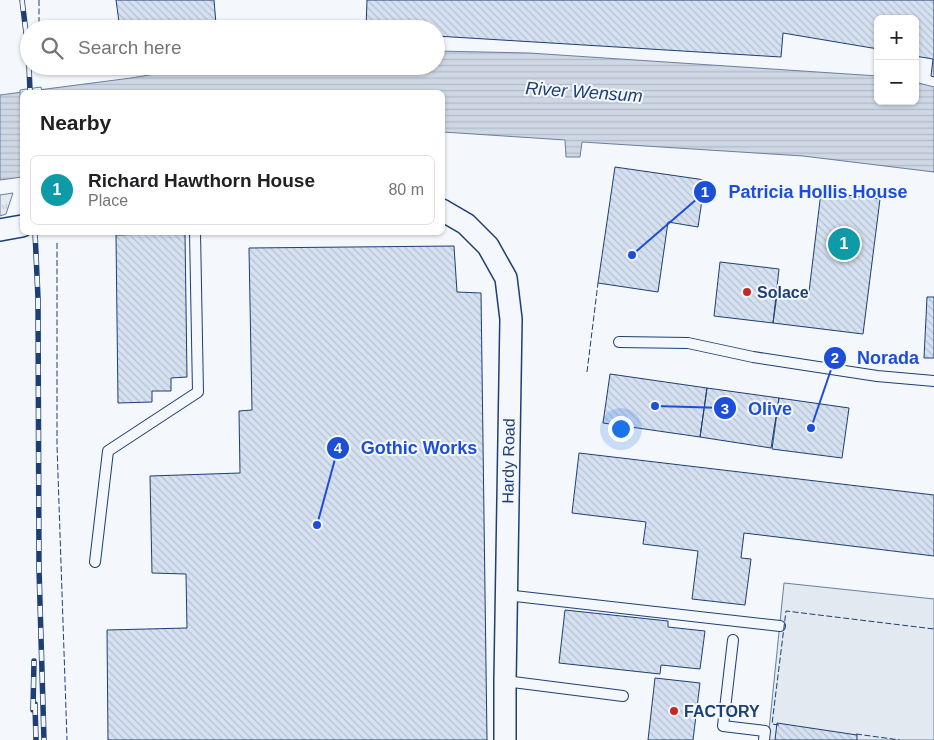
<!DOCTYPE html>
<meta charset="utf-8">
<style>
body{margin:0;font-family:Helvetica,sans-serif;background:#f6f6f6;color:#202124}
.controls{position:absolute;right:15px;top:15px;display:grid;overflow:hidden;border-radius:8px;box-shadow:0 1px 4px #0004}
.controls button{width:45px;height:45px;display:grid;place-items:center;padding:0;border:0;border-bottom:1px solid #e0e0e0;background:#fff;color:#202124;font:25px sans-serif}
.you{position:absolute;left:620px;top:428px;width:18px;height:18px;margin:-12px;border:4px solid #fff;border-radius:50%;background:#1a73e8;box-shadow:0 0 0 8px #1a73e833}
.badge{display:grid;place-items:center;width:32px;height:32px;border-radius:50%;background:#c62828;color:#fff;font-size:16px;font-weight:700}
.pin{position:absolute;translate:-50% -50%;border:2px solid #fff;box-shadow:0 1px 5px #0006}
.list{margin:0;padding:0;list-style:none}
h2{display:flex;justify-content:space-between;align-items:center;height:65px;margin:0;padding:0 20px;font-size:21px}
h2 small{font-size:16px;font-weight:400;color:#757577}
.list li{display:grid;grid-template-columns:32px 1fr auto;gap:15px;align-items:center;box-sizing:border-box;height:70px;margin:0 10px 10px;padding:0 10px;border:1px solid #e0e0e0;border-radius:8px}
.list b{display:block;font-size:19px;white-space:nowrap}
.list p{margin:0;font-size:16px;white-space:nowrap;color:#757577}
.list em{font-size:16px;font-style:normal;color:#757577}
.icon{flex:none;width:28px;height:28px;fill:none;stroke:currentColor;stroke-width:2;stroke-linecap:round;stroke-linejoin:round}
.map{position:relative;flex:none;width:934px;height:740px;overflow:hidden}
.search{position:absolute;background:#fff;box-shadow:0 1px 4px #0004;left:20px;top:20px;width:425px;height:55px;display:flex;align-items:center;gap:12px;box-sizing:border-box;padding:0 18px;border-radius:28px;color:#757577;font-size:19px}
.panel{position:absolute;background:#fff;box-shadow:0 1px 4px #0004;left:20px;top:90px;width:425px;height:145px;border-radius:8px}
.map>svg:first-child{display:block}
.grass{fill:url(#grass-tufts);stroke:#687fa3}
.park{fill:#e3e9f0;stroke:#687fa3}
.water{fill:url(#water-rules);stroke:#687fa3}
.pier{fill:#f4f7fb;stroke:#687fa3}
.building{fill:url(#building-back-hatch);stroke:#1d3f73}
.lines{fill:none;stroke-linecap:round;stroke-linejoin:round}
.lane-casing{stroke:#1d3f73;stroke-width:12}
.street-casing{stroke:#1d3f73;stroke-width:24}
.lane{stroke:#f4f7fb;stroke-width:10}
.street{stroke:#f4f7fb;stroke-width:21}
.rail-casing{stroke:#1d3f73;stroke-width:5.5}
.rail{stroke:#f4f7fb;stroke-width:4;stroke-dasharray:11;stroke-linecap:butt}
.fence{stroke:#1d3f73;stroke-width:1;stroke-dasharray:6 2.5;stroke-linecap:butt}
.poi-dot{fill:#c62828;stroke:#f4f7fb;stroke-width:2}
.labels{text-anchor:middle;stroke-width:4;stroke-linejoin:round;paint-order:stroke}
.poi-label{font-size:16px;font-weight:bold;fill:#1d3f73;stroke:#f4f7fb;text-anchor:start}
.street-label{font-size:16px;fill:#1d3f73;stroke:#f4f7fb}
.water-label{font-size:18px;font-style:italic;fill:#1d3f73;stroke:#f4f7fb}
.leader{fill:none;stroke:#1d4ed8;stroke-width:2}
.callout-dot{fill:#1d4ed8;stroke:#f4f7fb;stroke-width:2}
.mark-label{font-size:15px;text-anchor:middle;font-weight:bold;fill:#fff}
.callout-label{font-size:18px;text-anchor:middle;font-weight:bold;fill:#1d4ed8;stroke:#f4f7fb;stroke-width:4;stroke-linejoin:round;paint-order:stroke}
</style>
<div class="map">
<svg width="934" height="740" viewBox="0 0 934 740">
<defs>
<pattern id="grass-tufts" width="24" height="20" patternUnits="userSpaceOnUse" patternTransform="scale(1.25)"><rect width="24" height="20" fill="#e3e9f0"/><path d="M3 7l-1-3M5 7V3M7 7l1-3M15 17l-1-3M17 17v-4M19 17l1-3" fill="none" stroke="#c2c9d1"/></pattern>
<pattern id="water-rules" width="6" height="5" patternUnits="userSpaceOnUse" patternTransform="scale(1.25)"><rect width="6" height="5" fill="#cfd7e4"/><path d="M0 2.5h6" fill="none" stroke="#b1bac7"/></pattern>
<pattern id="building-back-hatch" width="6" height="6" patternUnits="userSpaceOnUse" patternTransform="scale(1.25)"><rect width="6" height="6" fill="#d5e0f0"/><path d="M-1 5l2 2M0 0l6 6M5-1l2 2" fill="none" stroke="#b6c1d1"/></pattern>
</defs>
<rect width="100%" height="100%" fill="#f4f7fb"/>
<path class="grass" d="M13,193l-7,21 -6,2v-21z"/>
<path class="park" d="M784,583l150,16v141h-166z"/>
<path class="water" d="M436,51l93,2 349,23v25h37v-19l19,5v85l-131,-16 -221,-14 -2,15h-14l-1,-17 -122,-8 -1,-40h-420v85l-22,3v-85l131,-17 72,-12h233z"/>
<path class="pier" d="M41,87l1,5h-20v73l-2,-75z"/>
<path class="building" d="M116,0h98l2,24 -43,5h-53z
M367,0h567v77l-3,-1 2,-17 -18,-3v-37h-37v30l-95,-16 -2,24 -345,-21v-7h-70z
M615,167l90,13 -7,47 -30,-5 -10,70 -60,-9z
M821,192l59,7 -17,135 -90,-11 5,-35 31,4z
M185,233l2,144 -16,1v13h-19v11l-34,1 -2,-168z
M454,246l3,46 24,1 6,447h-379l-1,-110 80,-2 -1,-54 -34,-1 -2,-97 90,-3 -1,-62 13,-1 -3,-162z
M720,262l59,7 -6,54 -59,-7z
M927,297h7v61h-10z
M610,374l97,14 -7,49 -97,-14z
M707,388l72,10 -8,50 -71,-11z
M779,398l70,10 -7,50 -70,-9z
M579,453l355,42v61l-190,-23 -3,25 10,1 -6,46 -53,-6 6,-48 -55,-7 3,-22 -74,-9z
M565,610l103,11v6l37,4 -5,38 -39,-4 -1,9 -101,-11z
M655,678l45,5 -7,57h-45z
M777,723l80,12v5h-82z"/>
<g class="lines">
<g class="lane-casing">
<path id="lane" d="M619,342l69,1 65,14 124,19 57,5
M95,562l13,-111 90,-59 -3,-160
M506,595l274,31
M733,640l-10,86 42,5 -1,9
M505,681l118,15"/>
</g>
<g class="street-casing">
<path id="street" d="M442,210l24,14 22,22 18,32 5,41 -6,362v59
M0,230l22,-4"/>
</g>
<use href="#lane" class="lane"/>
<use href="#street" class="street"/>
<g class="rail-casing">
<path id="rail" d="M22,0l7,57
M29,66l1,26
M35,232l3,66 1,271 5,171
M35,704l1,36
M33,710l1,-49"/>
</g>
<use href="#rail" class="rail"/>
<path class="fence" d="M39,0v29
M57,243v202l10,295
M587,372l11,-89
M779,725l-7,-1 14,-113 148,18
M856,734l44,6"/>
</g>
<g class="poi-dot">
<circle cx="747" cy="292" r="5"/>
<circle cx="674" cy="711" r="5"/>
</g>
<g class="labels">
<g class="poi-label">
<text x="757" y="298">Solace</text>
<text x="684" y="717">FACTORY</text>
</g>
<g class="street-label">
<text transform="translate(508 461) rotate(-89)" y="6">Hardy Road</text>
</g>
<g class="water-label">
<text transform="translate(584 92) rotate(4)" y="6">River Wensum</text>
</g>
</g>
<path class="leader" d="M632 255L705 192M811 428L835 358M655 406L725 408M317 525L338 448"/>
<g class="callout-dot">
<circle cx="632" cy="255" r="5"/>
<circle cx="811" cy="428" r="5"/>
<circle cx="655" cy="406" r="5"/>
<circle cx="317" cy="525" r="5"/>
<circle cx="705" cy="192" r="12"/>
<circle cx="835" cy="358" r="12"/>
<circle cx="725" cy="408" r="12"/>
<circle cx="338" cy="448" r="12"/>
</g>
<g class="mark-label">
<text x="705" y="197">1</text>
<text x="835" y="363">2</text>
<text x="725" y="414">3</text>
<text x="338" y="453">4</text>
</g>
<g class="callout-label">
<text x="818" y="198">Patricia Hollis House</text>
<text x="888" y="364">Norada</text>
<text x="770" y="415">Olive</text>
<text x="419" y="454">Gothic Works</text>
</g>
</svg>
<div class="controls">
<button>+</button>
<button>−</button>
</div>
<div class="you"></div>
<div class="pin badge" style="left:844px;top:244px;background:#0f9aa8">1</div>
<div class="search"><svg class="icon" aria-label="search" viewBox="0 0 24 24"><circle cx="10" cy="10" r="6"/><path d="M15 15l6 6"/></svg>Search here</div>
<section class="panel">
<h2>Nearby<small></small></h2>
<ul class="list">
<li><span class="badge" style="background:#0f9aa8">1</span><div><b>Richard Hawthorn House</b><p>Place</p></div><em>80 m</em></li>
</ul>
</section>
</div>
